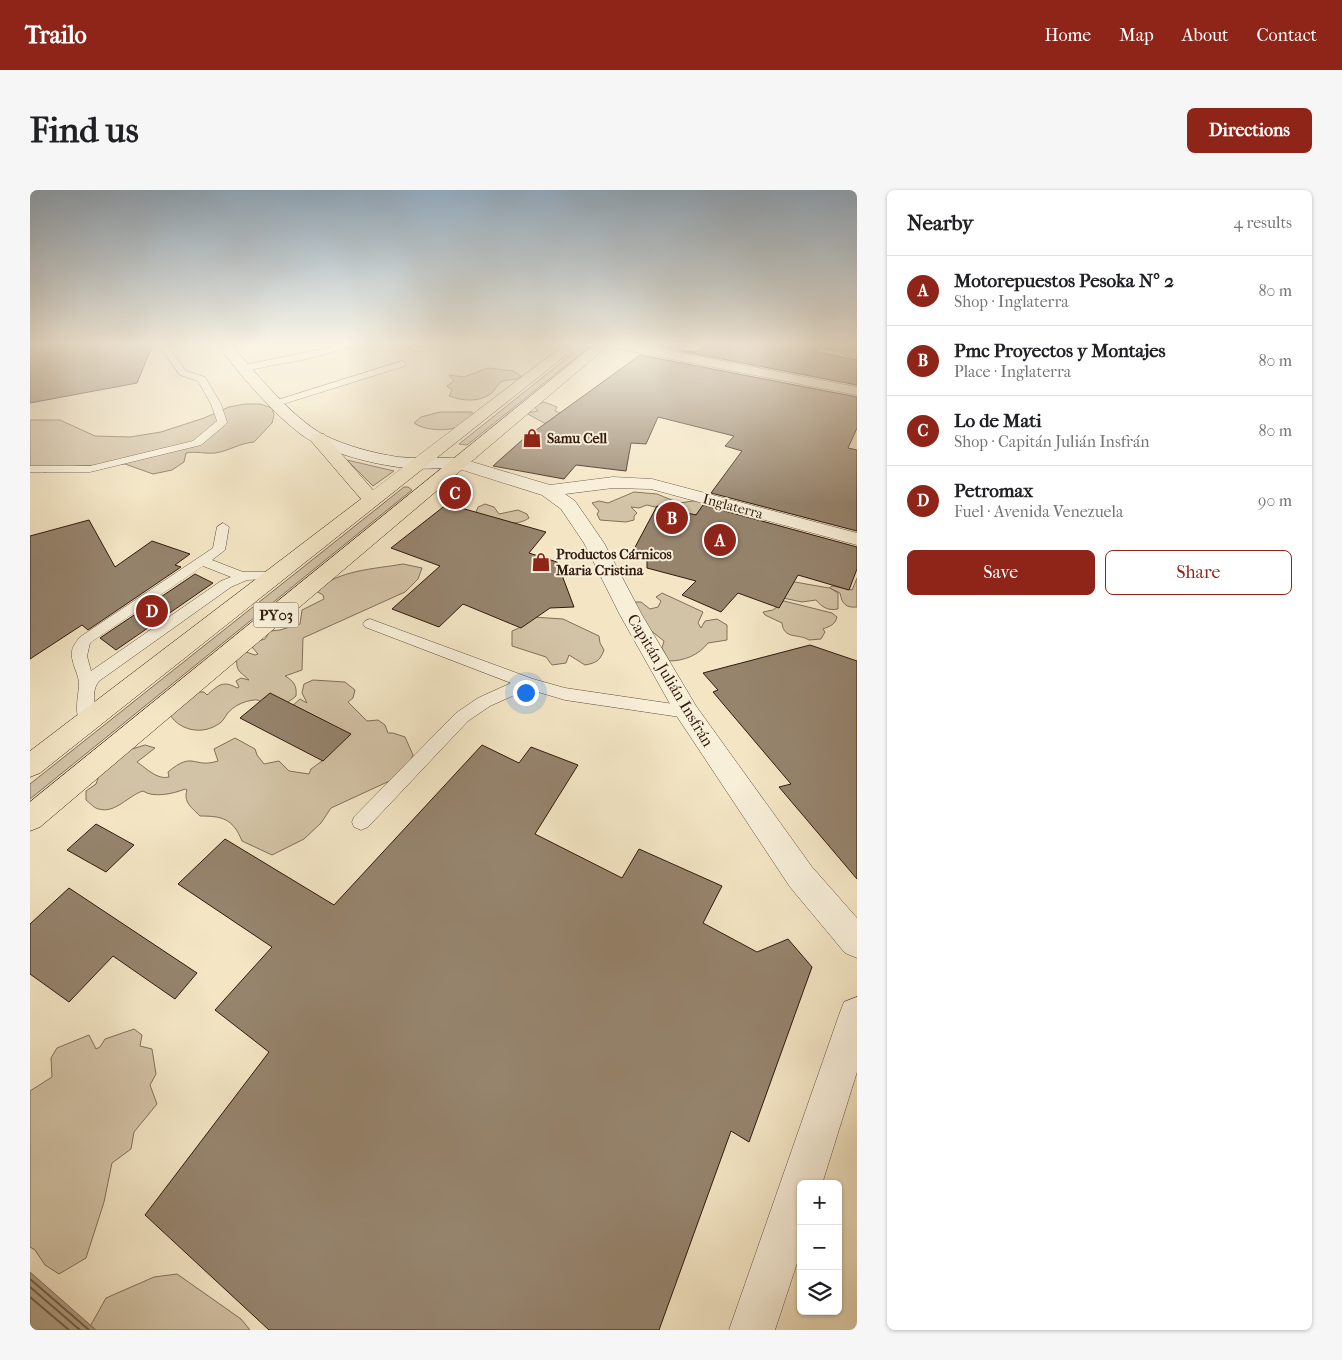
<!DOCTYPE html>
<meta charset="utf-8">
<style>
body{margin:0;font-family:"IM FELL French Canon",serif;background:#f6f6f6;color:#202124}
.controls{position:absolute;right:15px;bottom:15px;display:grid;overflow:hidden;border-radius:8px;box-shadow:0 1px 4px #0004}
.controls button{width:45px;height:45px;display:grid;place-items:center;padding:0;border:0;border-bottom:1px solid #e0e0e0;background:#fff;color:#202124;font:25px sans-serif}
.you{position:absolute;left:495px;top:502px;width:18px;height:18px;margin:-12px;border:4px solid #fff;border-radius:50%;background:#1a73e8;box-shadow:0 0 0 8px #1a73e833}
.badge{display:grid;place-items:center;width:32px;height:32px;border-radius:50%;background:#8f2418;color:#fff;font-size:16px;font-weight:700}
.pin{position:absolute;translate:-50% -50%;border:2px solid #fff;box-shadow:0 1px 5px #0006}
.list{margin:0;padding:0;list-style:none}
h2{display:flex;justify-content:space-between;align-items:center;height:65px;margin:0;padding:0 20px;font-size:21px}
h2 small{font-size:16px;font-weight:400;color:#757577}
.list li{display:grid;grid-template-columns:32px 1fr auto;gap:15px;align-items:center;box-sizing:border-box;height:70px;padding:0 20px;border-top:1px solid #e0e0e0}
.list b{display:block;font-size:19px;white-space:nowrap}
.list p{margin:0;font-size:16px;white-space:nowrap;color:#757577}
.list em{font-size:16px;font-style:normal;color:#757577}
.actions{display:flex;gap:10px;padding:15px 20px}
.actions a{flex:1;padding:11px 0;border:1px solid #8f2418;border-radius:8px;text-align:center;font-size:18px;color:#8f2418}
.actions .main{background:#8f2418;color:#fff}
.icon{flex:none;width:28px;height:28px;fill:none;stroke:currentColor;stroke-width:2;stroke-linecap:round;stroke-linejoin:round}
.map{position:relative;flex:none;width:827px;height:1140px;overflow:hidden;border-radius:8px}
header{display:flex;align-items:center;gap:30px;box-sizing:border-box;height:70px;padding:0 25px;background:#8f2418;color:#fff}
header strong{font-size:24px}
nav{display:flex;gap:28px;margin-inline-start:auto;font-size:18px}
.intro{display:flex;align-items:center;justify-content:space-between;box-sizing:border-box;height:120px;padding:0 30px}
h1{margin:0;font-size:35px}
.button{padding:12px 22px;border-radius:8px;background:#8f2418;color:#fff;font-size:18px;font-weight:700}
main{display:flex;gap:30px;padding:0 30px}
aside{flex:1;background:#fff;border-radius:8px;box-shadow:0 1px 4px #0004}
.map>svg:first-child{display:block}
.green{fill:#d3c3a6;stroke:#826e5a}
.water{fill:#b2a187;stroke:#7e6b57}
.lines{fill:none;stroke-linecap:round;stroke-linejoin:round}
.shore{stroke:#725e4a;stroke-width:2}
.building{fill:#96846d;stroke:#311a0e}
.lane-casing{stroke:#624d3c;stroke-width:1}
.street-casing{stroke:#624d3c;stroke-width:1}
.secondary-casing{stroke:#311a0e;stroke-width:1}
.highway-casing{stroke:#311a0e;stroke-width:1}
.lane{fill:#f8efd9;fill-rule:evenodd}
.street{fill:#f8efd9;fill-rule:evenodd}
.secondary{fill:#f8efd9;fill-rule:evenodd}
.highway{fill:#f4e6c5;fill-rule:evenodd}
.labels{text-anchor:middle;stroke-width:4;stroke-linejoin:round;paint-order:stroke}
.far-poi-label{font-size:14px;font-weight:bold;fill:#311a0e;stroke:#f8efd9;text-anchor:start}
.far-street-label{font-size:14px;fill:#311a0e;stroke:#f8efd9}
.shield{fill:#f8efd9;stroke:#6d5a4b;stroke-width:1}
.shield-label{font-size:15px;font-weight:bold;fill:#311a0e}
.street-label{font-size:16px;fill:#311a0e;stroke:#f8efd9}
</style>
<header>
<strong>Trailo</strong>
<nav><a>Home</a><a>Map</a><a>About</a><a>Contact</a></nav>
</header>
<div class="intro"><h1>Find us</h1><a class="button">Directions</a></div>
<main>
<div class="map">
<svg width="827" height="1140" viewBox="0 0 827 1140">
<rect width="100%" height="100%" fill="#f4e6c5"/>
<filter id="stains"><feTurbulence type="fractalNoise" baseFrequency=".004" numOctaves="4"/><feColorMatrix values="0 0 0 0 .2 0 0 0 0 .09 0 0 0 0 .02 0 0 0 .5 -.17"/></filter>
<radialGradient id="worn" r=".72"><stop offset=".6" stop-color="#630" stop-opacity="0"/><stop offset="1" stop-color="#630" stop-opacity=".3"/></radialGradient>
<path class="green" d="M798,154h29v20l-8,-5 2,-2 -10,-4 1,-2 -19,-2 1,-4z
M556,155l3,2 -122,98 -8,-1 123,-98z
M458,178l25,3 8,5c-5,5 -11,3 -18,5 -5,2 -7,7 -10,11 -13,11 -30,9 -44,4l3,-6 -5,-4 7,-5 -5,-6 15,2z
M514,212l13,5 -2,4 9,3 -3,11 -17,-2 -18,-10 12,-2 -4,-5z
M215,214h15l12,4 2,7 -2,8 -18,19c-14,1 -25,9 -39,11 -10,1 -19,-2 -29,0l-2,9 -12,8 -19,4 -28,-10 -47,2 -33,6 -15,-4v-48h30l35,16 35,1 31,-5 43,-14 25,-11z
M410,222h32l1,2c-5,4 -11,10 -16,13 -11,5 -34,3 -43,-4l7,-6z
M317,270l47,11 -21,15z
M374,297h4l4,3 -382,309v-15z
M604,302l23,2 22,9 21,-3 14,14 -26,1 -41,-10 -8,3 -8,-1 6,6 -3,3v4l-8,2 -26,-2 -3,-6 2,-3 -7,-8 7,-2 9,2z
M455,314l9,3 5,7 19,-4 9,4 2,4c-15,11 -37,1 -54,-3l3,-8z
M373,374l19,4 -4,11 -13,13 -102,46 -1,32 -17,6c9,5 12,10 11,20 -10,9 -19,11 -31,7 -4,-1 -7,-4 -11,-3 -10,1 -21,6 -27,14 -2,3 -4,7 -7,9 -17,13 -43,8 -52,-12l27,-19h9l3,3c10,-8 15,-16 30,-7l2,-1 -3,-6 5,-3 8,2c-8,-8 -14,-8 -12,-24l9,-4 9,3 3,-1 -6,-7 6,-6 7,-2 5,-8 10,-1 20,-6 2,-14 22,-11 -1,-4 -7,-4c21,-21 59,-22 87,-27z
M827,388v29c-11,1 -15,-3 -17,-14l-10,-5 8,5v16c-10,2 -16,-2 -22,-9l-14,2 -19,-4 6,-17 40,7 3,-2 20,4z
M632,403l41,19 -5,11 3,5 4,-7 12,-2 10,6v15l-19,3c-9,12 -24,18 -39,18l-7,-13 2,-7 -19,-15 -17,-24h13l9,7 8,-2 3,-6 -5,-4z
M754,411l48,12 5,4c-2,8 -7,9 -14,12l2,3 -4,7 -12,1c-11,-7 -25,0 -27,-17l-17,-8 -2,-3 10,-2z
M503,427l30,2 36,17 1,7 4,7c-4,11 -8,13 -19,15l-16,-10 -3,8 -14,2 -6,-8 -34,-11v-15l7,-3 4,-7z
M283,490l32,2 10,8 -2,8 -5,4 19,19 11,-1 7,5 3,8h5l12,4 8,18 -6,12 -11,11 -65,30 -10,15 -17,16 -32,16 -30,-14c-9,-22 -19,-25 -42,-25 -8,-8 -17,-14 -13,-26l-2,-1c-12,5 -32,9 -42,2 -14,4 -28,23 -44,18 -4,0 -9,-6 -13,-9v-9l10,-7 8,-22 21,-18 7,5 13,-4 10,3 -18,14c9,6 20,18 32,15l-1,-5c26,-22 25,-3 50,-11l-4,-12 21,-11 20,11 2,6 7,9 15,-3 10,10 20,3 2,-5 11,-8 1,-7 -33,-46 10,-9 7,4 -5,-10 2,-9z
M104,839l8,6 -2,11 12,3 4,25 -6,11 7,19 -23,28 -3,17 -19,14 -8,39 -18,56 -27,16 -14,-9 -10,-15 -5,-3v-156l22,-14 -1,-19 6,-10 32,-13 7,14 4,-2 5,-8z
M147,1084l64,45 9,11h-162l18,-32 48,-21z"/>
<path class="water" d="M0,1082l66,58h-66z"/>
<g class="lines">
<path class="shore" d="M0,1089l59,51
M0,1097l50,43
M0,1107l39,33"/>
</g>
<path class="building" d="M0,154h123l-16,39 -107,20z
M676,154h116l-5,8 40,8v25l-176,-34 15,1z
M610,165l217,42v31l-9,20 9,2v81l-146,-38 31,-42 -17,-5 9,-10 -76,-19 -12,27 -15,-1 -5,28 -50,-6 -12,14 -71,-13 28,-25z
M417,314l99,28 -17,21 28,9 17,45 -24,1 -29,20 -58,-24 -24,23 -47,-18 48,-43 -49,-18z
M673,315l154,42v22l-8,21 -51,-15 -19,33 -41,-15 -17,19 -39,-17 14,-14 -49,-13v-13l-14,-4 24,-45 39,9z
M59,330l26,47 37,-26 38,13 -15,11 6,2 -93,63 -6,-5 -52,34v-123z
M165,384l18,9 -97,67 -16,-12z
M780,455l47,16v218l-78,-92 12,-3 -78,-92 5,-2 -15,-17z
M240,503l81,41 -28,27 -83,-43z
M452,555l37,18 12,-16 47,18 -43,69 87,44 17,-29 83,37 -19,37 54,29 31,-13 24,28 -63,175 -18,-11 -72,199h-390l-124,-115 124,-163 -54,-42 57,-63 -94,-63 47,-45 109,66z
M66,634l38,21 -28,27 -39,-22z
M39,698l128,85 -22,26 -62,-43 -44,46 -39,-28v-50z"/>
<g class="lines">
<g class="lane-casing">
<path id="lane" d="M128,154h8l20,27 19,6 16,27 6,18 -1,2 -25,21 -4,1 -107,26h-60v-6h60l103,-25 24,-20 -6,-17 -13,-23 -18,-6z
M317,154h14l-54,15 -63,12 -5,-3 5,-3z
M370,154h12l11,5 -4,3z
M631,154h43l-9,7 -30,-4z
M372,171l3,1v4l-125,39 -3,1 -5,-3 2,-2z
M193,333l6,4 -4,23 -13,10 31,12h37l2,3 -2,3 -33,2 -16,7 -132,94c-11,14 1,31 -6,44l-6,2 -6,-2c-7,-12 -3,-27 -2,-39 1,-11 -9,-23 -7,-35 1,-6 5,-10 8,-14l133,-89 4,-21zM173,376l28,11 -10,4 -130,90 -4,-15 3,-13z
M340,429l163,60 32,9 122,18 6,2 2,4 -2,4 -6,2 -122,-18 -37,-11 -38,17 -22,15 -100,106 -7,3 -7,-3 -2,-5 2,-5 102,-104 22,-15 33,-15 -146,-56 -2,-3 2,-3z"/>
</g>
<g class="street-casing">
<path id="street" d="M578,154h27l222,43v8l-242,-47z
M429,268l91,27 63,-8 39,2 205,54v12l-206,-56 -38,-1 -48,6 10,7 29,42 38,72 54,91 116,161 45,51v40l-12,-5 -55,-66 -112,-169 -58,-103 -36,-72 -23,-34 -19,-14 -89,-28 -3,-4 3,-4z
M827,807v75l-35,112h-21v67l-26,79h-46l110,-315 5,-13z"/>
</g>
<g class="secondary-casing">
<path id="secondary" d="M187,154h14c24,28 61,74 93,91 22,11 49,18 74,22 19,2 41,0 61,1l6,1 3,4 -3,4 -6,1c-20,0 -41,2 -61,-1 -29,-4 -59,-12 -85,-25 -29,-15 -76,-70 -96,-98z"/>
</g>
<g class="highway-casing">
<path id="highway" d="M535,154h15l-540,429 -10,4v-26l331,-252 -49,-57 -2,-4 2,-4h12l49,56z
M565,154h15l-570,483 -10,4v-29z"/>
</g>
<use href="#lane" class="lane"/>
<use href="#street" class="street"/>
<use href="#secondary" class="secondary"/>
<use href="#highway" class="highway"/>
</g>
<linearGradient id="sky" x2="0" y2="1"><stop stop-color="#92acc1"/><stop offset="0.49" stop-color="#faf4e5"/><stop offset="1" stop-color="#faf4e5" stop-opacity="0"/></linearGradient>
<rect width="827" height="314" fill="url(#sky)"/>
<defs>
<g id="shop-bare" transform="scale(1.5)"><path d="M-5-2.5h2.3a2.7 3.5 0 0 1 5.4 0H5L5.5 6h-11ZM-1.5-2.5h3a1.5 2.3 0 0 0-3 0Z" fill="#8f2418" stroke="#f8efd9" stroke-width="2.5" paint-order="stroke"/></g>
</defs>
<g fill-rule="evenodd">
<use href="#shop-bare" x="502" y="248"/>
<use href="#shop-bare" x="511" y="372"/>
</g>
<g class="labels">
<g class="far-poi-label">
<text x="517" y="253">Samu Cell</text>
<text x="526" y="369">Productos Cárnicos<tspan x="526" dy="16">Maria Cristina</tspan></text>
</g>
<g class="far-street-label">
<text transform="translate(703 316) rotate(15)" y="5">Inglaterra</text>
</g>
<rect class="shield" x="223.5" y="412.5" width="45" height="25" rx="4"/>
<g class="shield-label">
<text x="246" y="430">PY03</text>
</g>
<g class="street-label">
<text transform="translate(641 490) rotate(59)" y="6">Capitán Julián Insfrán</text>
</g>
</g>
<rect width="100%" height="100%" filter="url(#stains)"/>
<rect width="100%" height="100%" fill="url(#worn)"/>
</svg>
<div class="controls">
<button>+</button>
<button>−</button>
<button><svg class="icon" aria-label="layers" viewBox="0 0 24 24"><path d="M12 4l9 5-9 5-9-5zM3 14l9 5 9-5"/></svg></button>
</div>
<div class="you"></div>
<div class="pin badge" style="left:690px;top:350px">A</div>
<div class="pin badge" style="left:642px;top:328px">B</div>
<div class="pin badge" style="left:425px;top:303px">C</div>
<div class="pin badge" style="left:122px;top:421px">D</div>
</div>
<aside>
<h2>Nearby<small>4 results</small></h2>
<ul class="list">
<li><span class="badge">A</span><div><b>Motorepuestos Pesoka Nº 2</b><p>Shop · Inglaterra</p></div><em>80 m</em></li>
<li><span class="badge">B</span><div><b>Pmc Proyectos y Montajes</b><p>Place · Inglaterra</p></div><em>80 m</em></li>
<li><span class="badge">C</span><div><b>Lo de Mati</b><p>Shop · Capitán Julián Insfrán</p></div><em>80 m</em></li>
<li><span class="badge">D</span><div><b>Petromax</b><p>Fuel · Avenida Venezuela</p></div><em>90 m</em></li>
</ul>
<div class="actions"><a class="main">Save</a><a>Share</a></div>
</aside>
</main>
